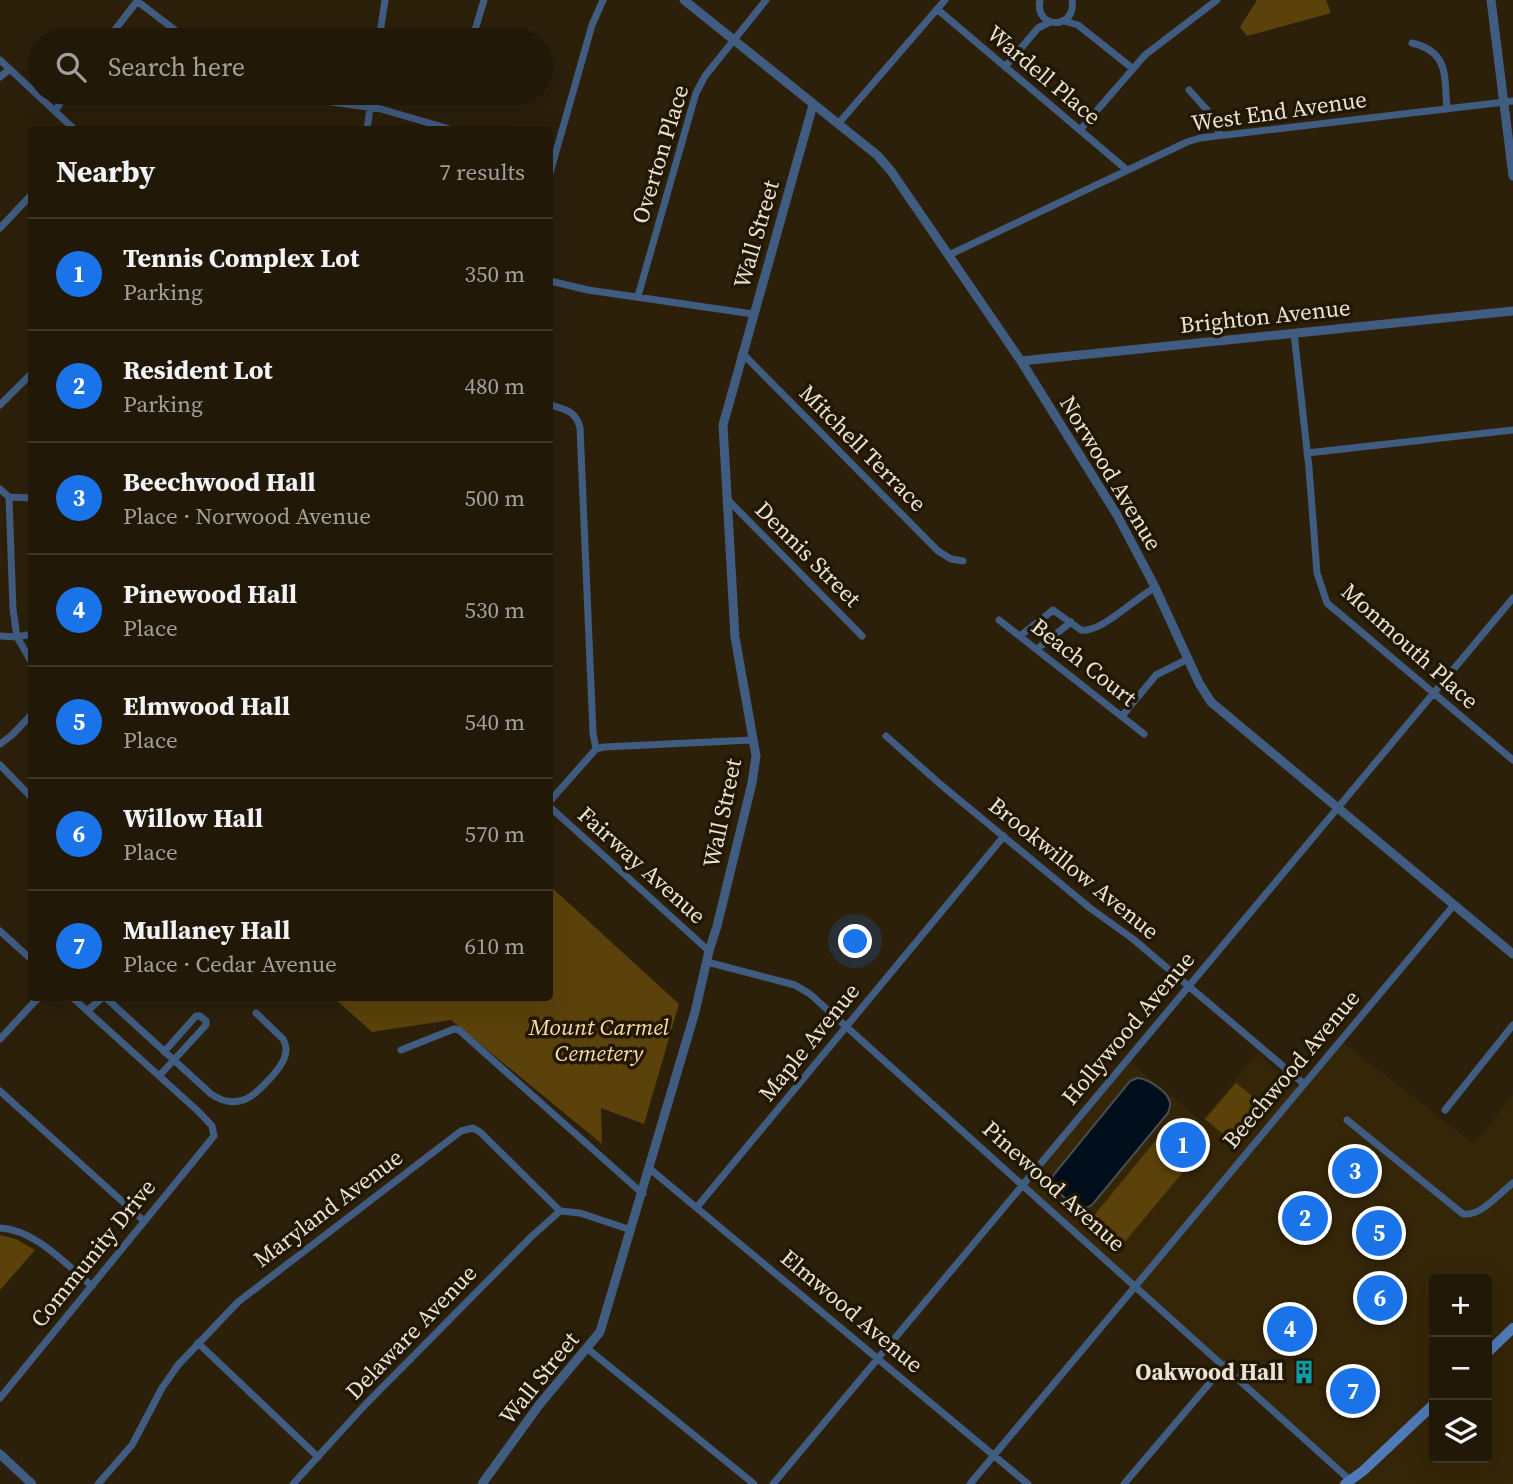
<!DOCTYPE html>
<meta charset="utf-8">
<style>
body{margin:0;font-family:"Source Serif 4",serif;background:#2d2516;color:#f1f3f6}
.controls{position:absolute;right:21px;bottom:21px;display:grid;overflow:hidden;border-radius:7px;box-shadow:0 7px 28px #0002}
.controls button{width:63px;height:63px;display:grid;place-items:center;padding:0;border:0;border-bottom:2px solid #3e3729;background:#211808;color:#f1f3f6;font:35px sans-serif}
.you{position:absolute;left:856px;top:942px;width:24px;height:24px;margin:-18px;border:5px solid #fff;border-radius:50%;background:#1a73e8;box-shadow:0 0 0 10px #1a73e833}
.badge{display:grid;place-items:center;width:46px;height:46px;border-radius:50%;background:#1a73e8;color:#fff;font-size:23px;font-weight:700}
.pin{position:absolute;translate:-50% -50%;border:4px solid #fff;box-shadow:0 2px 7px #0006}
.list{margin:0;padding:0;list-style:none}
h2{display:flex;justify-content:space-between;align-items:center;height:91px;margin:0;padding:0 28px;font-size:30px}
h2 small{font-size:23px;font-weight:400;color:#a2a09c}
.list li{display:grid;grid-template-columns:46px 1fr auto;gap:21px;align-items:center;box-sizing:border-box;height:112px;padding:0 28px;border-top:2px solid #3e3729}
.list b{display:block;font-size:26px;white-space:nowrap}
.list p{margin:0;font-size:23px;white-space:nowrap;color:#a2a09c}
.list em{font-size:23px;font-style:normal;color:#a2a09c}
.icon{flex:none;width:38px;height:38px;fill:none;stroke:currentColor;stroke-width:2;stroke-linecap:round;stroke-linejoin:round}
.map{position:relative;flex:none;width:1513px;height:1484px;overflow:hidden}
.search{position:absolute;background:#211808;box-shadow:0 7px 28px #0002;left:28px;top:28px;width:525px;height:77px;display:flex;align-items:center;gap:18px;box-sizing:border-box;padding:0 24px;border-radius:38px;color:#a2a09c;font-size:26px}
.panel{position:absolute;background:#211808;box-shadow:0 7px 28px #0002;left:28px;top:126px;width:525px;height:875px;border-radius:7px}
.map>svg:first-child{display:block}
.built{fill:#352608;fill-rule:evenodd}
.green{fill:#5b420b}
.water{fill:#000e1b;stroke:#464e53;stroke-width:2}
.lines{fill:none;stroke-linecap:round;stroke-linejoin:round}
.minor{stroke:#405c81;stroke-width:7}
.tertiary{stroke:#405c81;stroke-width:9}
.secondary{stroke:#4f7bb8;stroke-width:10}
.labels{text-anchor:middle;stroke-width:7;stroke-linejoin:round;paint-order:stroke}
.street-label{font-size:23px;fill:#e9e2d5;stroke:#221703}
.park-label{font-size:23px;font-style:italic;fill:#fadca8;stroke:#221703}
.poi-label{font-size:23px;font-weight:bold;fill:#e9e2d5;stroke:#221703;text-anchor:end}
</style>
<div class="map">
<svg width="1513" height="1484" viewBox="0 0 1513 1484">
<rect width="100%" height="100%" fill="#2c200b"/>
<path class="built" d="M1340,1040l134,104 39,-49v389h-168l6,-3 -328,-296 104,-125 75,61 55,-68 42,37zM1434,1279h53v179h-53z"/>
<path class="green" d="M1257,0h69l5,13 -84,23 -7,-9z
M550,886l129,118 -35,120 -43,-16 1,36 -151,-124 -79,12 -38,-34h216z
M1236,1083l25,20 -31,37 -25,-21z
M1156,1140l32,26 -65,78 -31,-26z
M0,1235l16,4 19,11 -35,40z"/>
<path class="water" d="M1137,1078c10,0 30,13 33,24 1,4 -1,7 -2,11l-76,92 -8,4c-12,-4 -31,-18 -33,-31l79,-97z"/>
<g class="lines">
<path class="minor" d="M1040,0c-6,30 37,30 32,0
M137,1l51,39
M937,9l190,161
M1064,21l14,4 54,43
M107,40l31,-40
M379,40l6,-40
M472,40l12,-40
M1412,43c38,9 32,34 35,66
M0,60l75,70
M1005,67l33,-39 12,-6
M0,77l10,-8
M1189,90l19,21 12,23
M269,93l112,16 72,21
M55,111l12,-18
M838,124l107,-124
M367,130l5,-37
M1080,130l65,-75 72,-55
M550,173l42,-148 11,-25
M0,228l32,-34
M949,255l238,-113 13,-4 313,-37
M550,281l38,9 165,24
M638,296l58,-203 9,-17 61,-76
M1294,333l15,135 8,105 10,30 186,157
M742,353l196,198 13,8 12,2
M0,405l32,-32
M550,405c15,4 26,6 30,23l13,305 3,16 -46,52
M1307,453l206,-23
M0,489l9,8 23,1
M9,497l4,112 4,28 15,26
M727,499l135,137
M999,620l145,114
M0,636l17,1 15,-3
M1020,636l33,-26 28,20c21,3 53,-32 74,-42
M1037,649l34,-27
M1122,716l34,-41 32,-16
M886,736l54,48 150,124 43,31 171,145
M0,744l12,-9 20,-21
M596,749l8,-2 148,-7
M0,765l32,33
M550,807l159,144
M0,931l32,29
M707,962l88,23 15,9 541,487
M106,998l105,96c10,7 20,10 32,6 12,-3 39,-32 42,-44 2,-7 1,-11 -2,-17l-27,-26
M87,1011l15,-13
M0,1039l38,-41
M401,1050l53,-21 5,1 184,164
M159,1076l47,-51v-4l-6,-5h-4l-32,36
M0,1091l144,130
M1445,1110l68,-85
M1347,1120l116,94c19,2 35,-20 50,-31
M650,1169l378,315
M697,1207l307,-371
M0,1228c36,2 65,36 92,58
M198,1343l120,114
M588,1349l166,135
M0,1398l214,-262 -2,-10 -12,-13 -127,-115
M98,1484l34,-39 30,-57 16,-23 60,-63 223,-171 12,-3 7,4 80,79 20,2 51,17
M293,1484l70,-77 169,-171 28,-25
M773,1484l740,-886
M970,1484l484,-579
M1124,1484l101,-119"/>
<path class="tertiary" d="M684,0l193,155 14,16 130,190 96,154 36,68 46,100 12,19 302,252
M1491,0l22,176
M1021,361l492,-50
M0,1454l32,30
M482,1484l57,-79 61,-73 95,-320 14,-61 8,-25 35,-143 4,-27 -21,-119 -12,-212 90,-320"/>
<path class="secondary" d="M1487,1353l26,-25
M1345,1484l18,-13 71,-67"/>
</g>
<defs>
<g id="building-bare" transform="scale(1.89)"><path d="M-4-6H4V6H1V3H-1V6H-4ZM-2.5-4.3h1.7v1.8h-1.7ZM.8-4.3h1.7v1.8H.8ZM-2.5-1h1.7V.8h-1.7ZM.8-1h1.7V.8H.8Z" fill="#0f9aa8" stroke="#221703" stroke-width="2.5" paint-order="stroke"/></g>
</defs>
<g fill-rule="evenodd">
<use href="#building-bare" x="1304" y="1372"/>
</g>
<g class="labels">
<g class="street-label">
<text transform="translate(1044 75) rotate(40)" y="8">Wardell Place</text>
<text transform="translate(1279 111) rotate(-8)" y="8">West End Avenue</text>
<text transform="translate(660 154) rotate(-73)" y="8">Overton Place</text>
<text transform="translate(756 234) rotate(-74)" y="8">Wall Street</text>
<text transform="translate(1265 316) rotate(-6)" y="8">Brighton Avenue</text>
<text transform="translate(863 448) rotate(45)" y="8">Mitchell Terrace</text>
<text transform="translate(1111 473) rotate(59)" y="8">Norwood Avenue</text>
<text transform="translate(808 554) rotate(45)" y="8">Dennis Street</text>
<text transform="translate(1410 646) rotate(42)" y="8">Monmouth Place</text>
<text transform="translate(1084 662) rotate(38)" y="8">Beach Court</text>
<text transform="translate(722 813) rotate(-78)" y="8">Wall Street</text>
<text transform="translate(642 865) rotate(42)" y="8">Fairway Avenue</text>
<text transform="translate(1074 868) rotate(39)" y="8">Brookwillow Avenue</text>
<text transform="translate(1128 1028) rotate(-50)" y="8">Hollywood Avenue</text>
<text transform="translate(809 1042) rotate(-51)" y="8">Maple Avenue</text>
<text transform="translate(1291 1069) rotate(-50)" y="8">Beechwood Avenue</text>
<text transform="translate(1054 1186) rotate(42)" y="8">Pinewood Avenue</text>
<text transform="translate(328 1208) rotate(-37)" y="8">Maryland Avenue</text>
<text transform="translate(93 1253) rotate(-51)" y="8">Community Drive</text>
<text transform="translate(852 1311) rotate(40)" y="8">Elmwood Avenue</text>
<text transform="translate(411 1332) rotate(-46)" y="8">Delaware Avenue</text>
<text transform="translate(539 1378) rotate(-51)" y="8">Wall Street</text>
</g>
<g class="park-label">
<text x="599" y="1035">Mount Carmel<tspan x="599" dy="26">Cemetery</tspan></text>
</g>
<g class="poi-label">
<text x="1284" y="1380">Oakwood Hall</text>
</g>
</g>
</svg>
<div class="controls">
<button>+</button>
<button>−</button>
<button><svg class="icon" aria-label="layers" viewBox="0 0 24 24"><path d="M12 4l9 5-9 5-9-5zM3 14l9 5 9-5"/></svg></button>
</div>
<div class="you"></div>
<div class="pin badge" style="left:1183px;top:1145px">1</div>
<div class="pin badge" style="left:1305px;top:1218px">2</div>
<div class="pin badge" style="left:1355px;top:1171px">3</div>
<div class="pin badge" style="left:1290px;top:1329px">4</div>
<div class="pin badge" style="left:1379px;top:1233px">5</div>
<div class="pin badge" style="left:1380px;top:1298px">6</div>
<div class="pin badge" style="left:1353px;top:1391px">7</div>
<div class="search"><svg class="icon" aria-label="search" viewBox="0 0 24 24"><circle cx="10" cy="10" r="6"/><path d="M15 15l6 6"/></svg>Search here</div>
<section class="panel">
<h2>Nearby<small>7 results</small></h2>
<ul class="list">
<li><span class="badge">1</span><div><b>Tennis Complex Lot</b><p>Parking</p></div><em>350 m</em></li>
<li><span class="badge">2</span><div><b>Resident Lot</b><p>Parking</p></div><em>480 m</em></li>
<li><span class="badge">3</span><div><b>Beechwood Hall</b><p>Place · Norwood Avenue</p></div><em>500 m</em></li>
<li><span class="badge">4</span><div><b>Pinewood Hall</b><p>Place</p></div><em>530 m</em></li>
<li><span class="badge">5</span><div><b>Elmwood Hall</b><p>Place</p></div><em>540 m</em></li>
<li><span class="badge">6</span><div><b>Willow Hall</b><p>Place</p></div><em>570 m</em></li>
<li><span class="badge">7</span><div><b>Mullaney Hall</b><p>Place · Cedar Avenue</p></div><em>610 m</em></li>
</ul>
</section>
</div>
